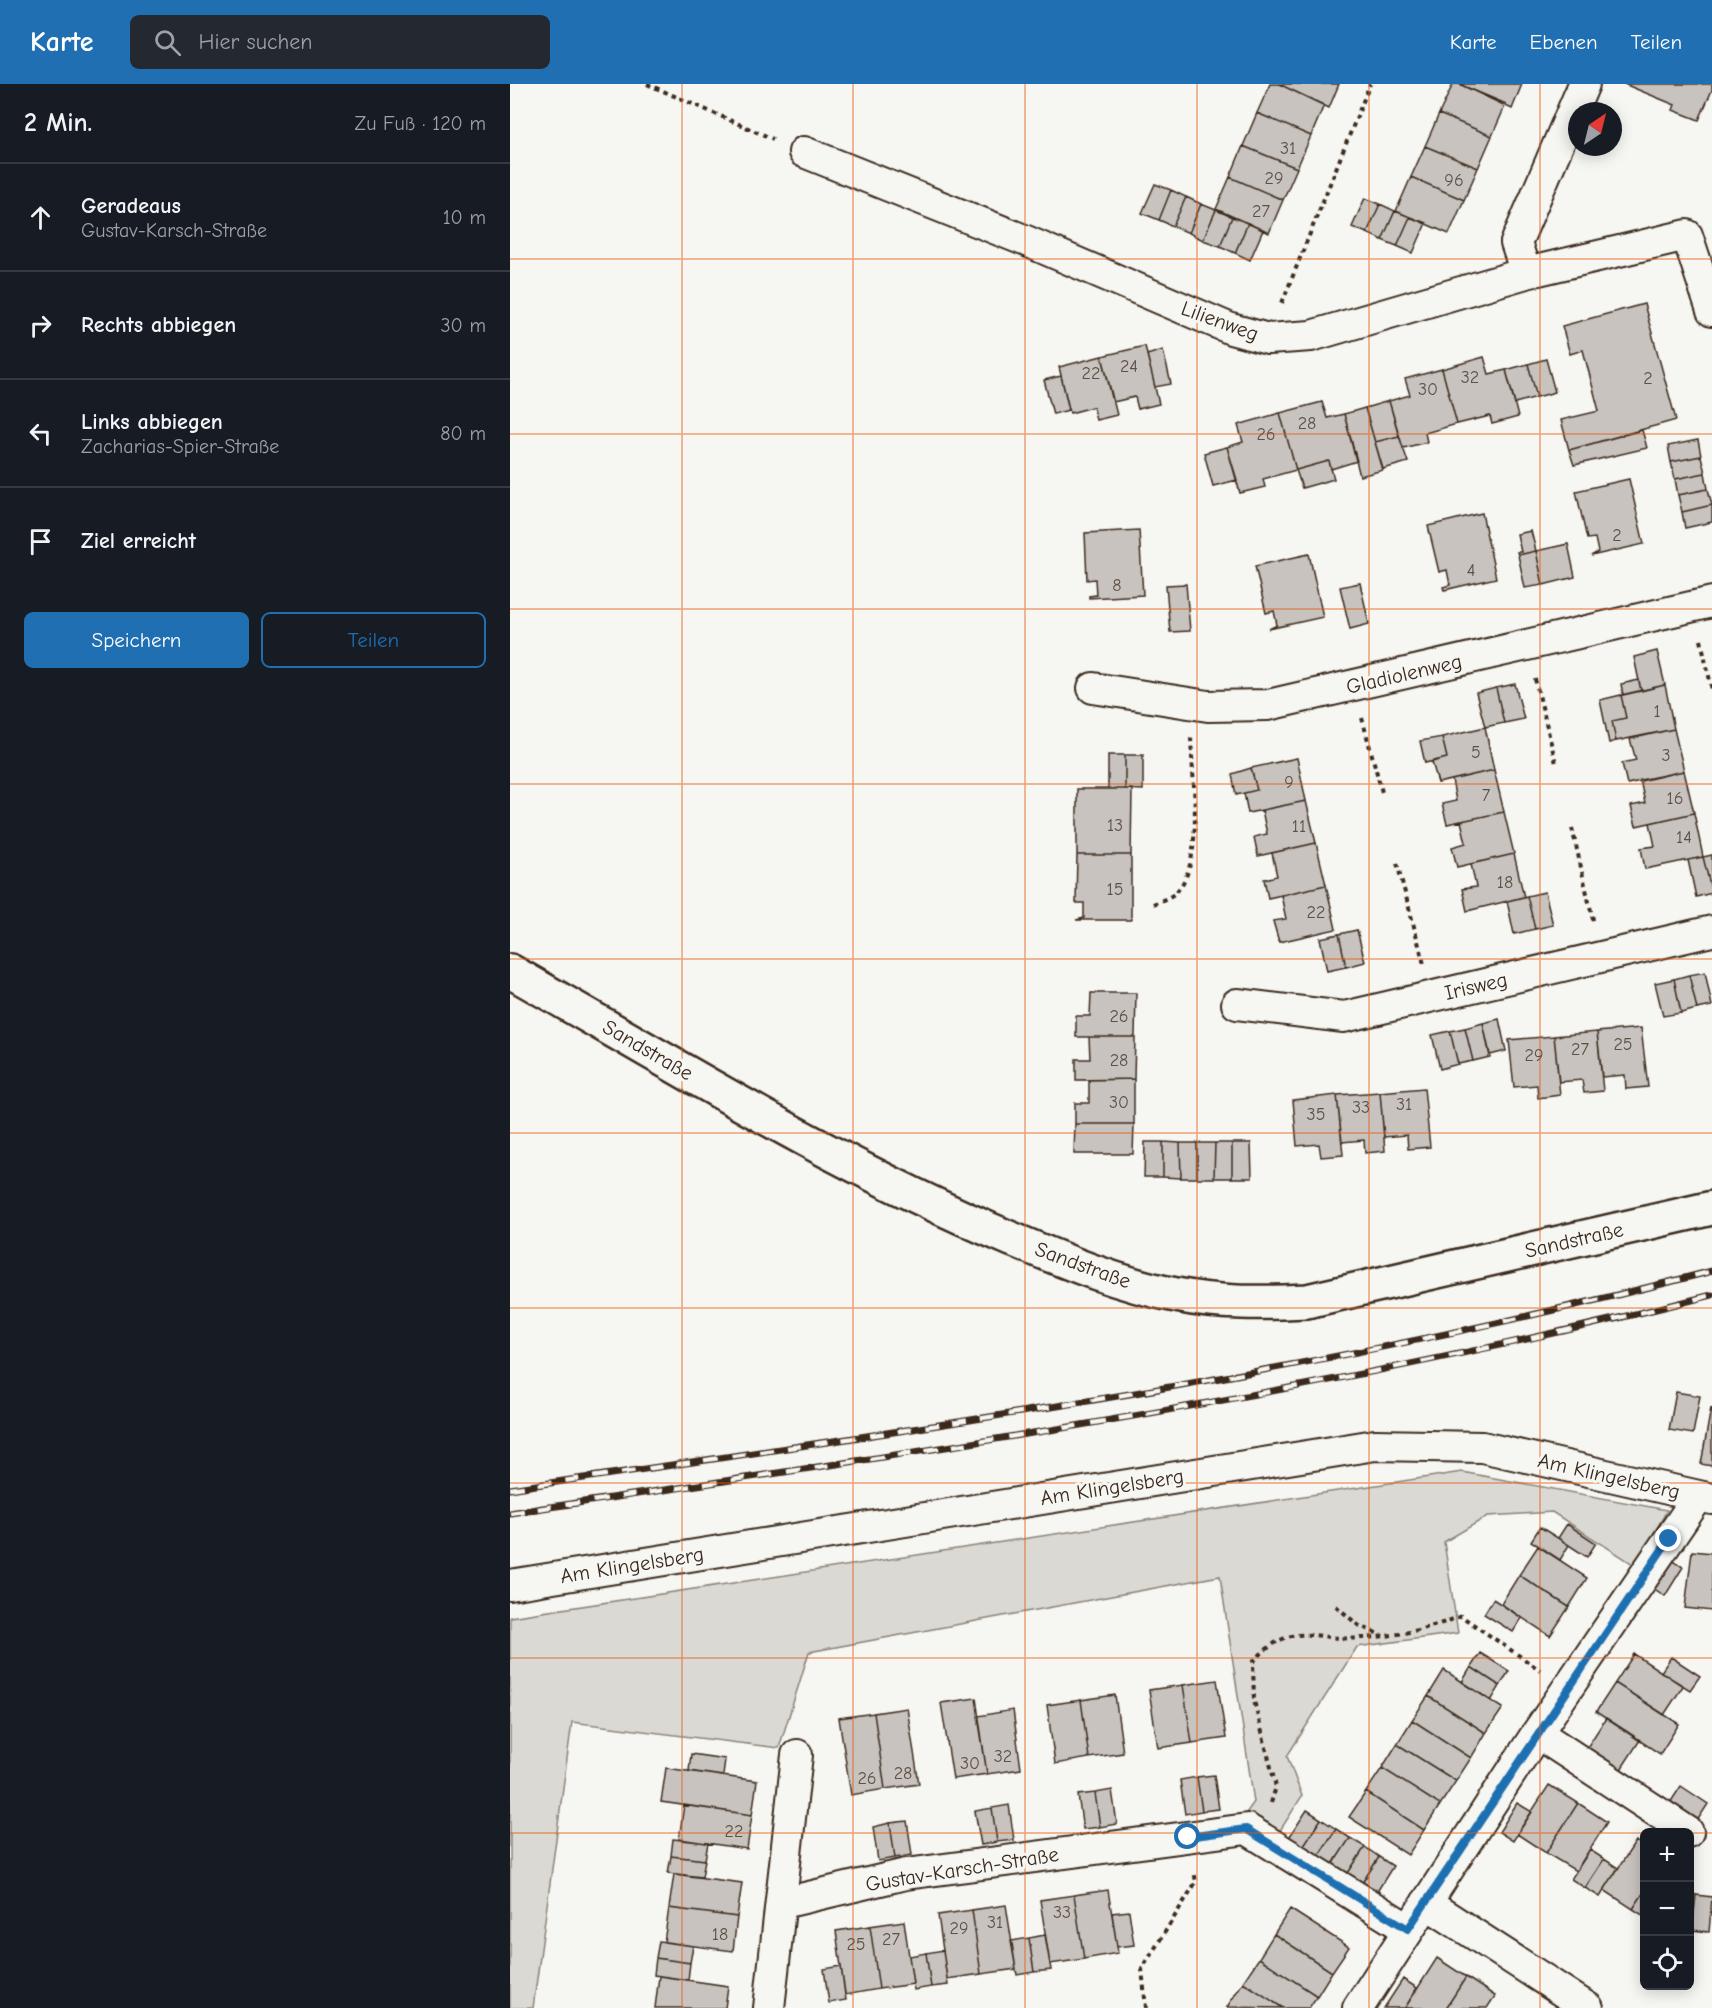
<!DOCTYPE html>
<html lang="de">
<meta charset="utf-8">
<style>
body{margin:0;font-family:"Comic Neue",sans-serif;background:#242831;color:#f1f3f6}
.controls{position:absolute;right:18px;bottom:18px;display:grid;overflow:hidden;border-radius:9px;box-shadow:0 3px 15px #0003}
.controls button{width:54px;height:54px;display:grid;place-items:center;padding:0;border:0;border-bottom:2px solid #363941;background:#171b24;color:#f1f3f6;font:30px sans-serif}
.compass{position:absolute;left:1058px;top:18px;width:54px;height:54px;border-radius:50%;background:#171b24;box-shadow:0 3px 15px #0003;rotate:35deg}
.stop{position:absolute;width:18px;height:18px;margin:-14px;border:4px solid #1f6fb2;border-radius:50%;background:#fff}
.stop.end{background:#1f6fb2;border-color:#fff;box-shadow:0 2px 6px #0008}
.list{margin:0;padding:0;list-style:none}
h2{display:flex;justify-content:space-between;align-items:center;height:78px;margin:0;padding:0 24px;font-size:26px}
h2 small{font-size:20px;font-weight:400;color:#9ea1a6}
.list li{display:grid;grid-template-columns:39px 1fr auto;gap:18px;align-items:center;box-sizing:border-box;height:108px;padding:0 24px;border-top:2px solid #363941}
.list b{display:block;font-size:22px;white-space:nowrap}
.list p{margin:0;font-size:20px;white-space:nowrap;color:#9ea1a6}
.list em{font-size:20px;font-style:normal;color:#9ea1a6}
.actions{display:flex;gap:12px;padding:18px 24px}
.actions a{flex:1;padding:14px 0;border:2px solid #1f6fb2;border-radius:9px;text-align:center;font-size:21px;color:#1f6fb2}
.actions .main{background:#1f6fb2;color:#fff}
.icon{flex:none;width:33px;height:33px;fill:none;stroke:currentColor;stroke-width:2;stroke-linecap:round;stroke-linejoin:round}
.map{position:relative;flex:none;width:1202px;height:1924px;overflow:hidden}
header{display:flex;align-items:center;gap:36px;box-sizing:border-box;height:84px;padding:0 30px;background:#1f6fb2;color:#fff}
header strong{font-size:28px}
nav{display:flex;gap:33px;margin-inline-start:auto;font-size:21px}
.search{width:420px;height:54px;background:#242831;display:flex;align-items:center;gap:15px;box-sizing:border-box;padding:0 21px;border-radius:9px;color:#9ea1a6;font-size:22px}
main{display:flex}
aside{flex:1;background:#171b24}
.map>svg:first-child{display:block}
.green{fill:#dad9d3;stroke:#8a8278;stroke-width:1.5}
.building{fill:#c8c3be;stroke:#3b2a1e;stroke-width:1.5}
.lines{fill:none;stroke-linecap:round;stroke-linejoin:round}
.minor-casing{stroke:#3b2a1e;stroke-width:34}
.secondary-casing{stroke:#3b2a1e;stroke-width:38}
.path{stroke:#3b2a1e;stroke-width:4;stroke-dasharray:4.5 4.5;stroke-linecap:butt}
.minor{stroke:#f6f6f2;stroke-width:30}
.secondary{stroke:#f6f6f2;stroke-width:33}
.rail-casing{stroke:#3b2a1e;stroke-width:7}
.rail{stroke:#f6f6f2;stroke-width:4.5;stroke-dasharray:14;stroke-linecap:butt}
.route{stroke:#1f6fb2;stroke-width:8}
.grid{fill:none;stroke:#e8590c;stroke-width:1.5;stroke-opacity:0.55}
.labels{text-anchor:middle;stroke-width:6;stroke-linejoin:round;paint-order:stroke}
.number-label{font-size:18px;fill:#5e5046}
.street-label{font-size:21px;fill:#3b2a1e;stroke:#f6f6f2}
</style>
<header>
<strong>Karte</strong>
<div class="search"><svg class="icon" aria-label="search" viewBox="0 0 24 24"><circle cx="10" cy="10" r="6"/><path d="M15 15l6 6"/></svg>Hier suchen</div>
<nav><a>Karte</a><a>Ebenen</a><a>Teilen</a></nav>
</header>
<main>
<aside>
<h2>2 Min.<small>Zu Fuß · 120 m</small></h2>
<ul class="list">
<li><svg class="icon" aria-label="ahead" viewBox="0 0 24 24"><path d="M12 20V5M6 11l6-6 6 6"/></svg><div><b>Geradeaus</b><p>Gustav-Karsch-Straße</p></div><em>10 m</em></li>
<li><svg class="icon" aria-label="right" viewBox="0 0 24 24"><path d="M7 20v-9h11M14 6l5 5-5 5"/></svg><div><b>Rechts abbiegen</b></div><em>30 m</em></li>
<li><svg class="icon" aria-label="left" viewBox="0 0 24 24"><path d="M17 20v-9H6M10 6l-5 5 5 5"/></svg><div><b>Links abbiegen</b><p>Zacharias-Spier-Straße</p></div><em>80 m</em></li>
<li><svg class="icon" aria-label="arrive" viewBox="0 0 24 24"><path d="M6 21V4h12l-3 4 3 4H6"/></svg><div><b>Ziel erreicht</b></div></li>
</ul>
<div class="actions"><a class="main">Speichern</a><a>Teilen</a></div>
</aside>
<div class="map">
<svg width="1202" height="1924" viewBox="0 0 1202 1924">
<rect width="100%" height="100%" fill="#f6f6f2"/>
<filter id="ink" filterUnits="userSpaceOnUse"><feTurbulence type="fractalNoise" baseFrequency=".0167" numOctaves="2"/><feDisplacementMap in="SourceGraphic" scale="12" xChannelSelector="R" yChannelSelector="G"/><feConvolveMatrix kernelMatrix="1 2 1 2 8 2 1 2 1" color-interpolation-filters="sRGB"/></filter>
<g filter="url(#ink)">
<path class="green" d="M952,1388l205,38 -31,56 -84,-54 -64,4 -44,26 14,91 -101,14 -70,109 15,40 -26,41 -32,-21 10,-14 -34,-226 -411,76 -30,96 -207,-26 -39,286h-23v-391z"/>
<path class="building" d="M760,0h9l45,21 -13,31 -54,-23z
M769,0h60l-10,24z
M943,0h6l47,20 -14,32 -53,-22z
M949,0h63l-10,25z
M1114,0h88v6l-13,30 -26,-10 2,-5z
M747,29l54,23 -14,32 -54,-22z
M929,30l53,22 -14,32 -53,-22z
M733,62l54,22 -14,32 -53,-23z
M915,62l53,22 -14,32 -53,-23z
M720,93l53,23 -14,33 -53,-24z
M901,93l53,23 -15,34 -53,-23z
M645,100l16,6 -12,30 -17,-7z
M661,106l15,7 -13,29 -14,-6z
M676,113l15,7 -12,29 -16,-7z
M855,114l15,6 -13,29 -15,-6z
M691,120l15,6 -13,30 -14,-7z
M870,120l15,7 -13,29 -15,-7z
M706,126l16,7 -12,29 -17,-6z
M885,127l15,6 -13,29 -15,-6z
M722,133l16,6 -13,30 -15,-7z
M900,133l16,6 -13,30 -16,-7z
M738,139l15,7 -13,30 -15,-7z
M1134,220l32,116 -107,30 -8,-30 38,-9 -16,-61 -13,4 -8,-28z
M635,262l14,58 -21,5 -3,-12 -22,5 -11,-46z
M653,266l8,34 -16,3 -8,-32z
M592,272l15,59 -21,5 -3,-13 -23,6 -11,-46z
M974,273l5,17 17,-4 12,47 -26,7 -2,-8 -33,8 -15,-55z
M1036,275l9,33 -18,5 -9,-33z
M1018,280l9,33 -22,6 -9,-33z
M932,285l15,55 -32,9 2,9 -24,6 -14,-47 21,-6 -5,-16z
M551,292l8,34 -16,4 -9,-34z
M879,317l10,35 -24,6 -10,-34z
M812,318l5,16 17,-4 13,47 -26,8 -2,-8 -33,9 -16,-57z
M855,324l18,62 -23,6 -16,-62z
M770,329l16,57 -33,9 2,8 -25,6 -13,-46 16,-5 -5,-17z
M1132,346l5,18 -73,17 -5,-15z
M889,352l9,26 -25,7 -8,-27z
M1188,356l3,16 -30,6 -3,-16z
M717,363l10,33 -24,6 -9,-33z
M1191,372l4,17 -30,6 -4,-17z
M819,377l5,18 -32,9 -6,-18z
M1195,389l3,16 -30,6 -3,-16z
M1119,395l15,65 -53,12 7,-4 -3,-14 -8,1 -11,-48z
M1198,405l4,16 -30,7 -4,-17z
M1202,421v17l-27,6 -3,-16z
M972,429l14,65 -52,12 -1,-3 7,-2 -3,-15 -8,2 -11,-46z
M629,446l4,65 -54,3v-2l7,-1 -1,-16 -8,1 -2,-47z
M1021,447l5,20 -18,4 -1,-3h4l-4,-18z
M1058,460l7,33 -32,8 -7,-34z
M1026,467l7,34 -18,3 -7,-33z
M799,470l14,63 -54,12 8,-4 -3,-14 -8,2 -11,-47z
M850,499l9,41 -19,5 -10,-42z
M676,500l4,47 -20,1 -4,-47z
M1147,567l8,34 -24,6 -7,-34z
M1129,596l2,11 -18,4 -2,-11z
M1005,600l9,35 -20,4 -8,-35z
M1155,601l9,44 -58,12 -4,-20 14,-3 -5,-23z
M986,604l8,35 -19,4 -9,-34z
M1111,611l5,23 -14,3 4,20 -7,2 -9,-43z
M975,643l9,43 -56,13 -6,-21 15,-4 -5,-21z
M1164,645l10,42 -57,13 -5,-21 14,-3 -6,-21z
M932,653l5,21 -22,5 -5,-22z
M598,671h17v34h-17z
M615,671h18v35l-18,-1z
M787,674l9,43 -58,12 -4,-20 13,-3 -6,-22z
M741,684l6,22 -21,5 -4,-21z
M984,686l10,42 -57,12 -5,-20 14,-3 -4,-21z
M1174,687l10,42 -58,13 -5,-20 14,-3 -5,-23z
M567,705h55l-1,66h-54z
M796,717l10,42 -58,13 -4,-19 13,-3 -5,-24z
M994,728l10,42 -57,13 -5,-20 14,-4 -5,-22z
M1184,729l9,44 -58,12 -4,-21 14,-2 -5,-23z
M806,759l10,42 -58,13 -4,-19 13,-3 -5,-23z
M1004,770l10,43 -57,14 -5,-22 14,-2 -5,-23z
M567,771h54v65h-55l8,-2v-15h-8z
M1202,771v38l-9,-36z
M1193,773l9,36 -16,4 -8,-37z
M816,801l10,44 -57,13 -6,-21 13,-2 -5,-24z
M1035,808l8,33 -18,4 -8,-33z
M1017,812l8,33 -21,5 -7,-33z
M847,846l8,32 -19,5 -7,-33z
M829,850l7,33 -19,4 -7,-33z
M1195,888l7,34 -15,3 -8,-34z
M1179,891l8,34 -16,4 -7,-34z
M1164,895l7,34 -18,3 -8,-33z
M581,909h45l-1,44h-59v-21h14z
M989,935l7,32 -16,4 -7,-32z
M973,939l7,34 -17,4 -8,-33z
M955,944l8,33 -15,3 -8,-33z
M1131,944l7,59 -22,2 -1,-14 -23,2 -5,-45z
M940,947l8,33 -18,5 -8,-34z
M1087,948l6,59 -19,2 -2,-13 -23,2 -5,-46z
M1044,952l6,59 -22,3 -1,-13 -23,2 -5,-47z
M579,953h46l-1,42 -58,1v-21h14z
M624,995v45h-59v-21h14v-23z
M914,1004l6,59 -22,2 -1,-14 -23,2 -4,-45z
M870,1008l5,59 -20,2 -1,-13 -22,2 -5,-47z
M827,1011l6,60 -22,2 -2,-13 -22,2 -4,-46z
M565,1040h59l-1,30h-59z
M635,1058h18v35h-19z
M653,1058l17,1 1,35 -18,-1z
M670,1059h17v35h-16z
M687,1059h18l-1,35h-17z
M705,1059h17v35h-18z
M722,1059h19l1,35h-20z
M1166,1308l24,4 -7,38 -24,-4z
M1201,1324h1v58l-11,-2z
M1057,1440l29,19 -9,14 -29,-19z
M1030,1443l29,18 -9,15 -29,-19z
M1028,1462l49,32 -18,29 -50,-32z
M1182,1467l20,2v58l-27,-3z
M1159,1474l14,9 -18,29 -15,-10z
M1009,1491l50,32 -19,29 -49,-32z
M983,1515l29,19 -9,14 -29,-18z
M970,1569l29,18 -9,15 -29,-19z
M1124,1570l49,32 -19,29 -49,-32z
M1161,1573l29,19 -10,14 -29,-18z
M961,1583l29,19 -9,15 -29,-19z
M934,1586l59,38 -17,25 -58,-37z
M707,1596l9,58 -34,5 -9,-58z
M1105,1599l64,41 -19,30 -64,-42z
M673,1601l9,58 -34,5 -9,-58z
M605,1611l8,58 -34,5 -8,-58z
M918,1612l58,37 -15,25 -59,-38z
M466,1614l11,76 -34,5 -12,-76z
M571,1616l8,58 -34,6 -8,-59z
M397,1624l12,76 -34,5 -11,-76z
M503,1626l8,59 -34,5 -9,-58z
M364,1629l11,76 -34,6 -12,-77z
M1096,1634l34,22 -22,34 -34,-22z
M902,1636l59,38 -15,23 -59,-37z
M887,1660l59,37 -16,24 -58,-37z
M181,1670l34,5 -2,17 -34,-5z
M156,1684l91,13 -5,34 -91,-13z
M872,1684l58,37 -16,25 -58,-38z
M704,1691l5,34 -17,2 -5,-34z
M687,1693l5,34 -17,3 -5,-34z
M1039,1701l29,18 -32,50 -29,-19z
M1171,1702l27,18 -13,20 -27,-18z
M602,1706l5,34 -17,3 -5,-34z
M856,1708l58,38 -16,25 -59,-38z
M585,1709l5,34 -17,2 -5,-34z
M1007,1719l15,9 -19,29 -14,-9z
M1068,1719l29,19 -31,49 -30,-18z
M174,1721l68,10 -5,34 -68,-10z
M499,1721l5,35 -17,2 -5,-34z
M482,1724l5,34 -16,3 -6,-34z
M797,1726l14,9 -19,29 -14,-9z
M811,1735l15,10 -19,29 -15,-10z
M397,1737l5,34 -17,3 -5,-35z
M380,1739l5,35 -17,3 -5,-34z
M826,1745l14,9 -19,29 -14,-9z
M840,1754l15,9 -19,29 -15,-9z
M163,1755l35,4 -3,17 -34,-4z
M1126,1757l8,5v46l-11,17 -29,-19z
M855,1763l14,10 -19,29 -14,-10z
M1080,1766l14,9 -19,29 -14,-9z
M161,1772l34,4 -3,17 -34,-4z
M869,1773l14,9 -18,29 -15,-9z
M1094,1775l14,9 -18,29 -15,-9z
M164,1790l68,9 -5,34 -68,-9z
M598,1806l10,63 -34,6 -10,-64z
M1180,1807l6,4 -4,35 -2,-1z
M1134,1808v24l-11,-7z
M564,1811l10,64 -34,5 -10,-64z
M1186,1811l16,2 -3,35 -17,-2z
M496,1821l10,64 -35,5 -9,-64z
M159,1824l68,9 -4,34 -69,-9z
M780,1825l59,38 -17,25 -58,-38z
M462,1826l9,64 -34,5 -9,-64z
M619,1827l5,34 -17,2 -5,-34z
M394,1837l9,63 -34,5 -9,-63z
M360,1842l9,63 -34,6 -9,-64z
M764,1850l58,38 -15,24 -58,-38z
M535,1851l6,35 -17,2 -5,-34z
M519,1854l5,34 -17,3 -6,-34z
M149,1857l34,5 -3,17 -34,-5z
M433,1866l5,35 -17,2 -5,-34z
M416,1869l5,34 -17,3 -5,-34z
M146,1874l34,5 -2,17 -34,-5z
M749,1874l58,38 -8,12h-26l-40,-26z
M927,1874l29,19 -20,31h-41z
M331,1882l5,34 -17,3 -5,-34z
M149,1892l69,10 -3,22h-70z
M956,1893l29,19 -8,12h-41z
M893,1895l14,9 -12,20h-21z
M733,1898l40,26 -56,-1z"/>
<g class="lines">
<g class="minor-casing">
<path id="minor" d="M294,68l220,88 207,89 37,10 43,-3 215,-63 161,-38 25,76
M1016,189l-10,-30 68,-159
M583,604l115,18 60,-1 444,-103
M727,920l107,13 368,-86
M0,1501l865,-140 107,2 230,52
M1027,1649l151,99
M273,1819l123,-29 341,-45 161,100
M916,1819l162,105
M259,1924l28,-253
M848,1924l179,-275 161,-236"/>
</g>
<g class="secondary-casing">
<path id="secondary" d="M0,887c164,93 325,194 499,267 55,23 109,46 167,57 44,9 87,8 131,6l405,-93"/>
</g>
<path class="path" d="M137,0l126,55
M772,219l88,-219
M1191,556l11,50
M1025,595l21,84
M852,634l21,78
M1062,744l22,96
M887,779l27,101
M643,820c7,-3 19,-7 24,-13 28,-31 15,-113 14,-154
M826,1522l22,19 25,11
M761,1719l5,-16 -22,-86 -1,-39c42,-45 60,-20 110,-24 35,-2 66,-9 98,-22l79,54
M636,1924l-4,-39 54,-87 -2,-11"/>
<use href="#minor" class="minor"/>
<use href="#secondary" class="secondary"/>
<g class="rail-casing">
<path id="rail" d="M0,1405c403,-60 808,-114 1202,-218
M0,1429c403,-60 807,-117 1202,-218"/>
</g>
<use href="#rail" class="rail"/>
</g>
</g>
<g class="lines" filter="url(#ink)">
<path class="route" d="M678,1753l58,-8 162,100 261,-390"/>
</g>
<path class="grid" d="M172,0v1924M343,0v1924M515,0v1924M687,0v1924M859,0v1924M1030,0v1924M0,175h1202M0,350h1202M0,525h1202M0,700h1202M0,875h1202M0,1049h1202M0,1224h1202M0,1399h1202M0,1574h1202M0,1749h1134M1180,1749h22"/>
<g class="labels">
<g class="number-label">
<text x="778" y="70">31</text>
<text x="764" y="100">29</text>
<text x="944" y="102">96</text>
<text x="751" y="133">27</text>
<text x="619" y="288">24</text>
<text x="581" y="295">22</text>
<text x="960" y="299">32</text>
<text x="1138" y="300">2</text>
<text x="918" y="311">30</text>
<text x="797" y="345">28</text>
<text x="756" y="356">26</text>
<text x="1107" y="457">2</text>
<text x="961" y="492">4</text>
<text x="607" y="507">8</text>
<text x="1147" y="633">1</text>
<text x="966" y="674">5</text>
<text x="1156" y="677">3</text>
<text x="779" y="704">9</text>
<text x="976" y="717">7</text>
<text x="1165" y="720">16</text>
<text x="605" y="747">13</text>
<text x="789" y="748">11</text>
<text x="1174" y="759">14</text>
<text x="995" y="804">18</text>
<text x="605" y="811">15</text>
<text x="806" y="834">22</text>
<text x="609" y="938">26</text>
<text x="1113" y="966">25</text>
<text x="1070" y="971">27</text>
<text x="1024" y="977">29</text>
<text x="609" y="982">28</text>
<text x="609" y="1024">30</text>
<text x="894" y="1026">31</text>
<text x="851" y="1029">33</text>
<text x="806" y="1036">35</text>
<text x="493" y="1678">32</text>
<text x="460" y="1685">30</text>
<text x="393" y="1695">28</text>
<text x="357" y="1700">26</text>
<text x="224" y="1753">22</text>
<text x="552" y="1834">33</text>
<text x="485" y="1844">31</text>
<text x="449" y="1850">29</text>
<text x="210" y="1856">18</text>
<text x="381" y="1861">27</text>
<text x="346" y="1866">25</text>
</g>
<g class="street-label">
<text transform="translate(710 237) rotate(20)" y="7">Lilienweg</text>
<text transform="translate(894 590) rotate(-13)" y="7">Gladiolenweg</text>
<text transform="translate(966 902) rotate(-13)" y="7">Irisweg</text>
<text transform="translate(138 966) rotate(30)" y="7">Sandstraße</text>
<text transform="translate(1064 1156) rotate(-13)" y="7">Sandstraße</text>
<text transform="translate(573 1181) rotate(20)" y="7">Sandstraße</text>
<text transform="translate(1099 1392) rotate(13)" y="7">Am Klingelsberg</text>
<text transform="translate(602 1403) rotate(-9)" y="7">Am Klingelsberg</text>
<text transform="translate(122 1481) rotate(-9)" y="7">Am Klingelsberg</text>
<text transform="translate(452 1785) rotate(-9)" y="7">Gustav-Karsch-Straße</text>
</g>
</g>
</svg>
<div class="controls">
<button>+</button>
<button>−</button>
<button><svg class="icon" aria-label="locate" viewBox="0 0 24 24"><circle cx="12" cy="12" r="6"/><path d="M12 2v4M12 18v4M2 12h4M18 12h4"/></svg></button>
</div>
<svg class="compass" viewBox="-18 -18 36 36"><path d="M0-13l5 13h-10z" fill="#e53935"/><path d="M0 13l5-13h-10z" fill="#9ea1a6"/></svg>
<div class="stop" style="left:678px;top:1753px"></div>
<div class="stop end" style="left:1159px;top:1455px"></div>
</div>
</main>
